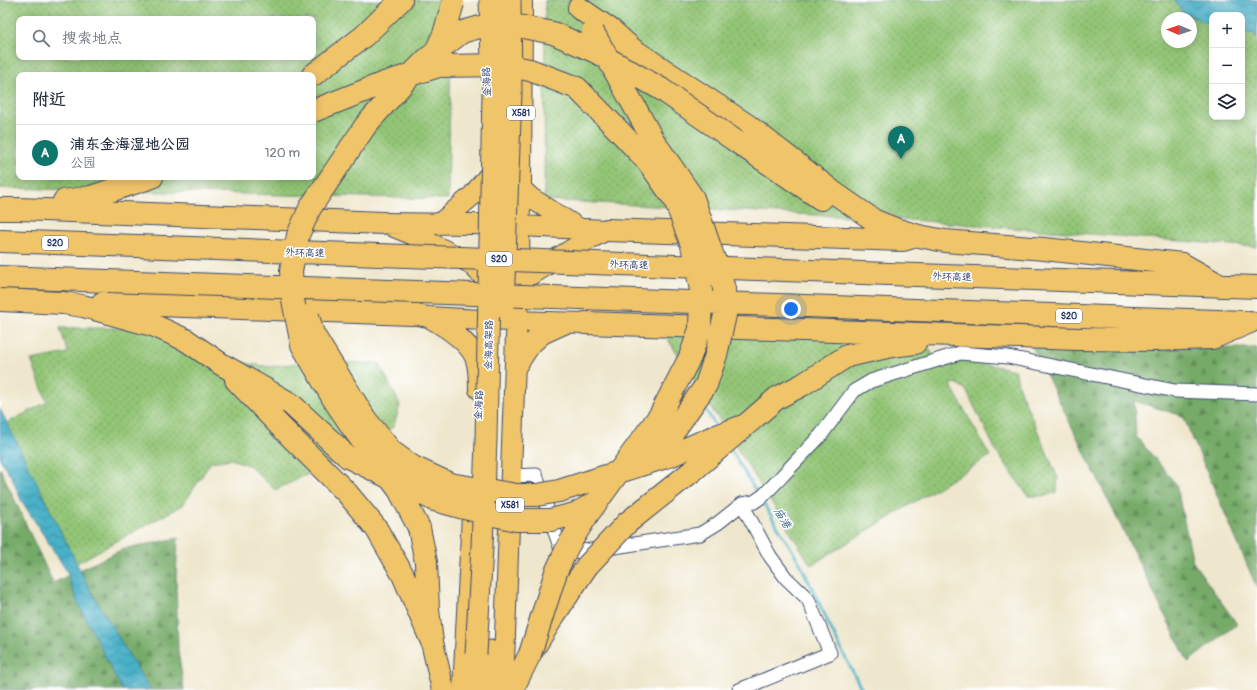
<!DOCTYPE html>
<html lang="zh">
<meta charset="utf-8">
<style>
body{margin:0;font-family:Pangolin,"LXGW WenKai TC",sans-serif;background:#f6f6f7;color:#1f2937}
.controls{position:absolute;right:12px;top:12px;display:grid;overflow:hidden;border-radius:8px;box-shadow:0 2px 10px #0003}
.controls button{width:36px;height:36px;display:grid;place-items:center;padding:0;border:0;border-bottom:1px solid #e0e1e3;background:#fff;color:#1f2937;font:20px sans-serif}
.compass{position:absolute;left:1161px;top:12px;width:36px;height:36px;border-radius:50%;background:#fff;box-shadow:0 2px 10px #0003;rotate:272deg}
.you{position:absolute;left:791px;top:309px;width:14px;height:14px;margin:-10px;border:3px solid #fff;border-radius:50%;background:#1a73e8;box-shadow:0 0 0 6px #1a73e833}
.badge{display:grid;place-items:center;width:26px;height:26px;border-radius:50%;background:#0f766e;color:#fff;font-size:13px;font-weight:700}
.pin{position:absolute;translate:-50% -33px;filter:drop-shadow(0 1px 2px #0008)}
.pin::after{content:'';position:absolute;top:21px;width:14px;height:12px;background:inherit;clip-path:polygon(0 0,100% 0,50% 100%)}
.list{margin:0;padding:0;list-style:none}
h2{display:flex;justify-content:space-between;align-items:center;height:52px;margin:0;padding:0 16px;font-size:17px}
h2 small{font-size:13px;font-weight:400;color:#747a83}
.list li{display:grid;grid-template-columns:26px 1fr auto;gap:12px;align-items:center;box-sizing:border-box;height:56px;padding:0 16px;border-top:1px solid #e0e1e3}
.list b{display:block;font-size:15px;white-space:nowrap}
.list p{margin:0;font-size:13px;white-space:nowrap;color:#747a83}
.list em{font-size:13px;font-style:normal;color:#747a83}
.icon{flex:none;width:22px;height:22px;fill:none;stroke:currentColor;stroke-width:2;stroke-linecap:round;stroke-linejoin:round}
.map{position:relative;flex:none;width:1257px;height:690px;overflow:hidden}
.search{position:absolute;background:#fff;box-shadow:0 2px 10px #0003;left:16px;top:16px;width:300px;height:44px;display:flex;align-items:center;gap:10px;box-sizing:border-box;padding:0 14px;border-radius:8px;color:#747a83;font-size:15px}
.panel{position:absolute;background:#fff;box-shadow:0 2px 10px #0003;left:16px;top:72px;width:300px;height:108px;border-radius:8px}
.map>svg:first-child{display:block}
.grass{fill:url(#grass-dots);stroke:#577a6a;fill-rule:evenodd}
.forest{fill:url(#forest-firs);stroke:#486c62}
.water{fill:url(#water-waves);stroke:#327092}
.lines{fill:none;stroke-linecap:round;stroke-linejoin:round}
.stream{stroke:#48b0c7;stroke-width:3}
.minor-casing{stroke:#3b4b6f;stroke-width:15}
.primary-casing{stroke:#3b4b6f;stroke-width:22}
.trunk-casing{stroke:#3b4b6f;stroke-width:23}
.motorway-casing{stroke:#3b4b6f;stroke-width:24}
.minor{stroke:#fff;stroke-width:13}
.primary{stroke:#f0c469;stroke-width:20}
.trunk{stroke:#f0c469;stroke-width:21}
.motorway{stroke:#f0c469;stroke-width:22}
.trunk-bridge-casing{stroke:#3b4b6f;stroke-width:23;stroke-linecap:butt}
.motorway-bridge-casing{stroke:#3b4b6f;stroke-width:24;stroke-linecap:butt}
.trunk-bridge{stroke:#f0c469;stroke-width:21}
.motorway-bridge{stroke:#f0c469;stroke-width:22}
.labels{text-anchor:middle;stroke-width:3;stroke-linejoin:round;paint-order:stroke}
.shield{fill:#fff;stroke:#5f6d8e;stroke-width:1}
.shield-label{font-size:9px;font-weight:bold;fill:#1b2f5e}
.street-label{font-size:10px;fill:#1b2f5e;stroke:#fff}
.water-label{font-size:11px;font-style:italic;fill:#2b5c83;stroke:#fff}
</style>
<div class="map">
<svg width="1257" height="690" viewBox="0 0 1257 690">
<defs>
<pattern id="grass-dots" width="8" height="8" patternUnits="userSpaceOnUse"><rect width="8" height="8" fill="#93c576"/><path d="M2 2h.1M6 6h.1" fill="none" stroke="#77a064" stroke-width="1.8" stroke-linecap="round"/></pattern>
<pattern id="forest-firs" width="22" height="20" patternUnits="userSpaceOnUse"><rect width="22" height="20" fill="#76aa67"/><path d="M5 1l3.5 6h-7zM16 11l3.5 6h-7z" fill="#608b58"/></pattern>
<pattern id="water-waves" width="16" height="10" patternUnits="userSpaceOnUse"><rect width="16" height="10" fill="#48b0c7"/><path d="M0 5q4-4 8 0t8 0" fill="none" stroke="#3b90a5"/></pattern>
</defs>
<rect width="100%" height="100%" fill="#fff"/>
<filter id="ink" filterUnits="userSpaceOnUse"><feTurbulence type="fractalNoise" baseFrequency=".025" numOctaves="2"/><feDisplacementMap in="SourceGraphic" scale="8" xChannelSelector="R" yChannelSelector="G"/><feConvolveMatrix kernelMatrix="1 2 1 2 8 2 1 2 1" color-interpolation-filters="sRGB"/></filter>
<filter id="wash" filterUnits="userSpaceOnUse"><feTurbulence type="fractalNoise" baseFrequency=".012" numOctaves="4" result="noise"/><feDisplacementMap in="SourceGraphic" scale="16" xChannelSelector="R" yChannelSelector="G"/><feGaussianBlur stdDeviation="0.9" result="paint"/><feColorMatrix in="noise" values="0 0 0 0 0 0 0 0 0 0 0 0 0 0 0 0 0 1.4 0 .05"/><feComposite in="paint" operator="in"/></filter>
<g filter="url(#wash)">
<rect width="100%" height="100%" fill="#efe7cd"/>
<path class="grass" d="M0,0h452l-4,199 -448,-11zM19,19h294v38h-294zM19,75h294v102h-294z
M545,0h712v247l-334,-26 -379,-21zM1212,15h30v102h-30zM1167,18h24v24h-24z
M60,328h119l9,26 82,13 32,-5 77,1 21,42 -6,21 -24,19 -95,45 -25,-24 -19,-7 -20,3 -28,43 -108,59 -70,-140 42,-22 -16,-42 37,-7z
M662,330l262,10 16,27 26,-7 49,10 4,18 39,90 -1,14 -12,4h-17l-32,-45 -30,-61 -10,-7 -6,1 40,72 -179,109z"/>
<path class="forest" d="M1031,344l72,4h154v240l-74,-172 -49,-15 2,35 40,48 17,78 44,62 -49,38z
M0,468l53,115 70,-34 55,-11 -2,40 2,72 6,40h-184z"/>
<path class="water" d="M1174,0h83v40l-3,-7h-12v-18h-30v10l-29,-12z
M0,409l89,179 61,102h-28l-45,-89 -11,-31 -45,-70 -9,-22 -12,-19z"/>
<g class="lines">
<path class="stream" d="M702,404l15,24
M730,448l28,47
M762,501l38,62 36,76 26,51"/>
</g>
</g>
<g filter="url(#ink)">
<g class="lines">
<g class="minor-casing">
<path id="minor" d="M511,476l25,-1 26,78 39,-4 99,-15 18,-11 24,-19 12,-2 10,-7 57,-60 33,-44 17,-10 89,-28 48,4 167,34 82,3
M739,690l91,-37 -22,-54 -22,-21 -16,-22 -28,-52"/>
</g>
<g class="primary-casing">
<path id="primary" d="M521,189l10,9 49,31
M383,223l90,1 134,6
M439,224l34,-29 17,-21
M394,227l20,8 56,28 13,13 18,12
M509,285l25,-12 48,-30 23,-12
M412,314l16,3 53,3 104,3
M430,318c16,9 37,22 45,39 4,10 4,21 4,32
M515,368l16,-24 11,-10 22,-10
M463,690l10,-195
M503,690l13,-354 4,-56 -1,-53 2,-38 1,-189"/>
</g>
<g class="trunk-casing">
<path id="trunk" d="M473,690l3,-36
M488,690l2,-39"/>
</g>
<g class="motorway-casing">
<path id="motorway" d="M579,8l32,22 21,19 115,76 86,67 42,29 20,8 24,7 26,5 99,8 138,15 39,22
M313,75l51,-39 37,-36
M737,142l84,57
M64,201l27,-4 61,-20
M0,209h18l365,14
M607,230l296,10 7,-2
M0,241l110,4
M889,274l368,13
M0,277l108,4
M0,300l63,3 20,3 72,20 31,14 35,24 70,40 57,53
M102,303l310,11
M888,309l356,13
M585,323l493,16 75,1 59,-2 38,-16
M236,380l43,45 68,68 29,35 27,47 29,67
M777,398l25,-13 45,-29 45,-10 23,-3
M419,528l7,34 2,48 4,32 11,48
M512,690l18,-36 25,-40 32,-48"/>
</g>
<use href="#minor" class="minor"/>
<use href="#primary" class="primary"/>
<use href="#trunk" class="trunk"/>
<use href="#motorway" class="motorway"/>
<g class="trunk-bridge-casing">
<path id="trunk-bridge" d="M503,307l8,-214 -1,-93
M476,654l6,-107 4,-107 7,-347 -3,-93"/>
</g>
<g class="motorway-bridge-casing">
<path id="motorway-bridge" d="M593,32l60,108 40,58 31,90 1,27 -9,40 -10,30 -35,50 -25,28
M436,51l8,-17 9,-31
M313,111l71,-28 55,-17 65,-1 26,5 47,18 46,47 25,27 27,38 17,45 9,45 -1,39 -10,28 -30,58 -72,99 -20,32 -12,26 -26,82
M110,245l779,29
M108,281l780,28
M308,316l5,18 53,86 26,32 21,15 37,17 67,11h20l22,-4 113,-36 34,-15 37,-14
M348,457l86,43 26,7 56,13h35l24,-6 22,-12
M419,528l-20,-38 -42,-56 -23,-34 -32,-55 -9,-45 -2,-29 7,-36 12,-27 56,-83 40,-45 21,-21 35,-27 36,-10 55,11 43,19 65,37 76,53
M587,566l40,-43 69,-55 81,-70"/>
</g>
<use href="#trunk-bridge" class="trunk-bridge"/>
<use href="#motorway-bridge" class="motorway-bridge"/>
</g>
</g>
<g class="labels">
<g class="shield">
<rect x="507" y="106" width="28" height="14" rx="3"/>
<rect x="42" y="236" width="26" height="14" rx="3"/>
<rect x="486" y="252" width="26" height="14" rx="3"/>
<rect x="1056" y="309" width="26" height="14" rx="3"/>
<rect x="496" y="498" width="28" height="14" rx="3"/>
</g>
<g class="shield-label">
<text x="521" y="116">X581</text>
<text x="55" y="246">S20</text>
<text x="499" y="262">S20</text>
<text x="1069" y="319">S20</text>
<text x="510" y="508">X581</text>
</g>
<g class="street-label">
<text transform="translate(486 82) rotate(-92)" y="4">金海路</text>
<text transform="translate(305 252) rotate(2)" y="4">外环高速</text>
<text transform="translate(629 264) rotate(2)" y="4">外环高速</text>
<text transform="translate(952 276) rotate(2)" y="4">外环高速</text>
<text transform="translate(488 345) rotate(-89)" y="4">金海高架路</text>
<text transform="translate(478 405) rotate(-87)" y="4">金海路</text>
</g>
<g class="water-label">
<text transform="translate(783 518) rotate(58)" y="4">庙港</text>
</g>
</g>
</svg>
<div class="controls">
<button>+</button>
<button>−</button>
<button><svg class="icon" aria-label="layers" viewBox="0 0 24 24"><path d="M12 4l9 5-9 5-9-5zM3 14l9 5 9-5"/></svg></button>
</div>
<svg class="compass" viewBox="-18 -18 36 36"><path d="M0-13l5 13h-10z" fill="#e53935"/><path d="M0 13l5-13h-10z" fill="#747a83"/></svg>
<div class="you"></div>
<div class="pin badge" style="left:901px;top:159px">A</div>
<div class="search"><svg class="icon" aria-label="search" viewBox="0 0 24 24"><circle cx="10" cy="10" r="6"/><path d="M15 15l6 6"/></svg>搜索地点</div>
<section class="panel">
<h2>附近<small></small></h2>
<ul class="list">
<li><span class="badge">A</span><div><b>浦东金海湿地公园</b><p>公园</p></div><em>120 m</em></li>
</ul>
</section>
</div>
